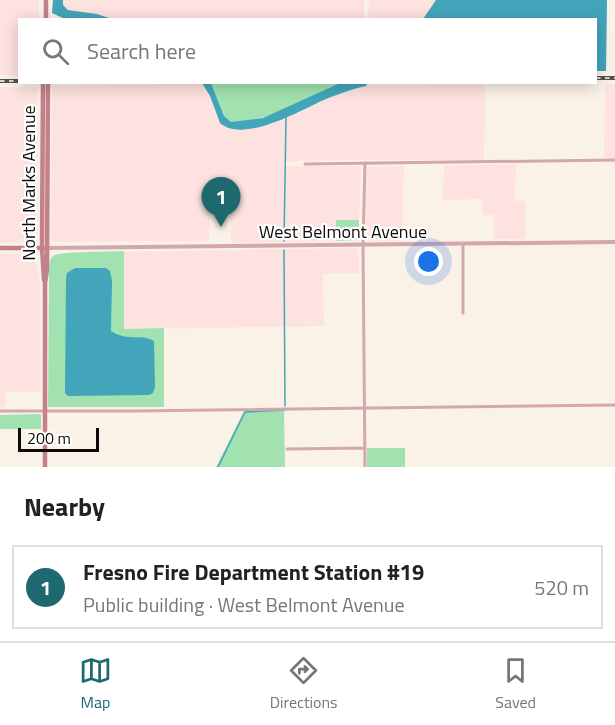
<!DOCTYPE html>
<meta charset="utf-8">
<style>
body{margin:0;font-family:"Titillium Web",sans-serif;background:#f2f2f2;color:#222}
.scale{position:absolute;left:18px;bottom:15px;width:81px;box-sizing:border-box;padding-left:6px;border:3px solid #0d0b08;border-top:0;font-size:16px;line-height:21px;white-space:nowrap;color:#0d0b08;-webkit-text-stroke:4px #fff;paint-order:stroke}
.you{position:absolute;left:429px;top:262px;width:21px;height:21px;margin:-15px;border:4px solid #fff;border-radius:50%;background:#1a73e8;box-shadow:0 0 0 9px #1a73e833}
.badge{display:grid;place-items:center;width:39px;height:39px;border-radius:50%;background:#1d696f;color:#fff;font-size:20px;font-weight:700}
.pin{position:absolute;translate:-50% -50px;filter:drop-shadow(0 2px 3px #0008)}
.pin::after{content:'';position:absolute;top:32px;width:21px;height:18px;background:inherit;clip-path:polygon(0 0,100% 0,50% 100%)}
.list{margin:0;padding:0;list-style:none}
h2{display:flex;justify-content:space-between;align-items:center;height:78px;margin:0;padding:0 24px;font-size:26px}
h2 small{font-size:20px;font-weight:400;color:#767676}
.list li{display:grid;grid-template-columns:39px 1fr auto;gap:18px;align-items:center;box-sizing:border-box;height:84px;margin:0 12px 12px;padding:0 12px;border:2px solid #e0e0e0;border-radius:0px}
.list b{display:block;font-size:22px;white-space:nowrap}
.list p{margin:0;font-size:20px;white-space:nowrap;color:#767676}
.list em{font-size:20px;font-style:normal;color:#767676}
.icon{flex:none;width:33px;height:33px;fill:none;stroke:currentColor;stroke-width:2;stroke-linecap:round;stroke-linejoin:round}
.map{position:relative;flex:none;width:615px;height:467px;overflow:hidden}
.search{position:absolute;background:#fff;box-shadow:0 3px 15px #0003;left:18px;right:18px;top:18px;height:66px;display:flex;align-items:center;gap:15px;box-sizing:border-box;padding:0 21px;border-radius:0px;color:#767676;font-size:22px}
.sheet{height:174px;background:#fff}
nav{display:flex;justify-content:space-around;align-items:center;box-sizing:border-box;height:84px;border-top:2px solid #e0e0e0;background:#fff;font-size:16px;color:#767676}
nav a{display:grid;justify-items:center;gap:3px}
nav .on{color:#1d696f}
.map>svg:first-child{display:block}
.industrial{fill:#fde2df}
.green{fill:#a1e2b0}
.water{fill:#43a5ba}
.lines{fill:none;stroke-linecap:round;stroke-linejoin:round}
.stream{stroke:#43a5ba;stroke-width:1.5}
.minor{stroke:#d4a7ad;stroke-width:3}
.tertiary{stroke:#d4a7ad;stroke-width:4}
.secondary{stroke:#c2818b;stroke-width:4.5}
.rail-casing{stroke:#54504b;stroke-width:4}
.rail{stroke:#fff;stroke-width:1.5;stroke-dasharray:4.5;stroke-linecap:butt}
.labels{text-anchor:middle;stroke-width:4.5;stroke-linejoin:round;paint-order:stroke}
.street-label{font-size:18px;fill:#0d0b08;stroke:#fff}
</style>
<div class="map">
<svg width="615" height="467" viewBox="0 0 615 467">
<rect width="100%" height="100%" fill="#faf1e7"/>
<path class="industrial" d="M0,0h39v19l-19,1 -1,55h-19z
M63,0h301v19l-252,1 -7,-3 -38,-7 -4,-5z
M369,0h67l-13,19 -55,1z
M202,83l8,13 7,21 42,10 15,-4 72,-32 20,-5 119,-1 -1,75h-160l-40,2 1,4h76l-2,54h-23v21l-103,2 -2,-3v-43h-21l-1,44 -156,1 -2,-2 1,-153z
M605,84h10v74h-11z
M0,87h38l-1,153 -2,2 -35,1z
M516,164l-1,37h10v38h-31v-24h-11v-16l-40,1 1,-34z
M404,166l-2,75h-33l-4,-3 2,-70 2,-1z
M358,248l1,25 -36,1 1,52 -200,3v-77z
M0,253l35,3 5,30 1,106h-35l-1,15h-5z"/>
<path class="green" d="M211,83h129c-34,15 -71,40 -109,39l-7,-6z
M336,220h23v20l-23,1z
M124,251v78l40,-1v79h-116l1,-127c0,-6 -1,-20 4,-24 6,-5 59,-4 71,-5z
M244,411h40l1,56h-69z
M41,414v15h-41v-14z
M367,448h38v19h-38z"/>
<path class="water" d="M53,0h10v5l5,5 29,4 15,5h-47l-13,-6z
M436,0h171l-1,71h-10v-51l-173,-1z
M202,83h9l13,33 7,6 32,-4 77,-35h28l-2,3c-14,3 -27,8 -40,13 -25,11 -82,45 -106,24l-10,-27z
M75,268h31l4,3 2,10 -1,50c16,11 29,2 43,10l1,46 -2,6 -4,2 -81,1 -3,-3 1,-114 1,-6z"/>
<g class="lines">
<path class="stream" d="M284,241l2,-124
M284,250l1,156
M218,467l27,-55 40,-2"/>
<path class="minor" d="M365,163l-2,82 2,222
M305,164l310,-4
M463,245v68
M0,411h135l480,-6
M287,449l78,-1"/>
<path class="tertiary" d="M47,248l568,-6"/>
<path class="secondary" d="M46,20v-20
M43,82l-1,166 2,32
M0,248h44
M45,467v-184l2,-14 1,-187"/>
<g class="rail-casing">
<path id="rail" d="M596,78h19
M0,81h20"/>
</g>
<use href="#rail" class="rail"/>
</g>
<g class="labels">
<g class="street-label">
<text transform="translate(29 183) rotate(-90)" y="6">North Marks Avenue</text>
<text x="343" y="238">West Belmont Avenue</text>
</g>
</g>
</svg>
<div class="scale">200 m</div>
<div class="you"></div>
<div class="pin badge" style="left:221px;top:227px">1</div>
<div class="search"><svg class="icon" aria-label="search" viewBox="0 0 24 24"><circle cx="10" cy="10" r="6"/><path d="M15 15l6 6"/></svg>Search here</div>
</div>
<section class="sheet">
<h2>Nearby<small></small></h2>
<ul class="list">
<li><span class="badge">1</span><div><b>Fresno Fire Department Station #19</b><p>Public building · West Belmont Avenue</p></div><em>520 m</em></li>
</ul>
</section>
<nav>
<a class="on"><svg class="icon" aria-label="map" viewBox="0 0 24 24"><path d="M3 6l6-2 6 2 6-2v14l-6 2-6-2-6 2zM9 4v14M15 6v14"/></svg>Map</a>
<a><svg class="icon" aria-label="directions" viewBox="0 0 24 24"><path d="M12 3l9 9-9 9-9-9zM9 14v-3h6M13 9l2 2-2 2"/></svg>Directions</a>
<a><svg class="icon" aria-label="saved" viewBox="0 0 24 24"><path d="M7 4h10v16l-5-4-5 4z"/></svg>Saved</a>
</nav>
